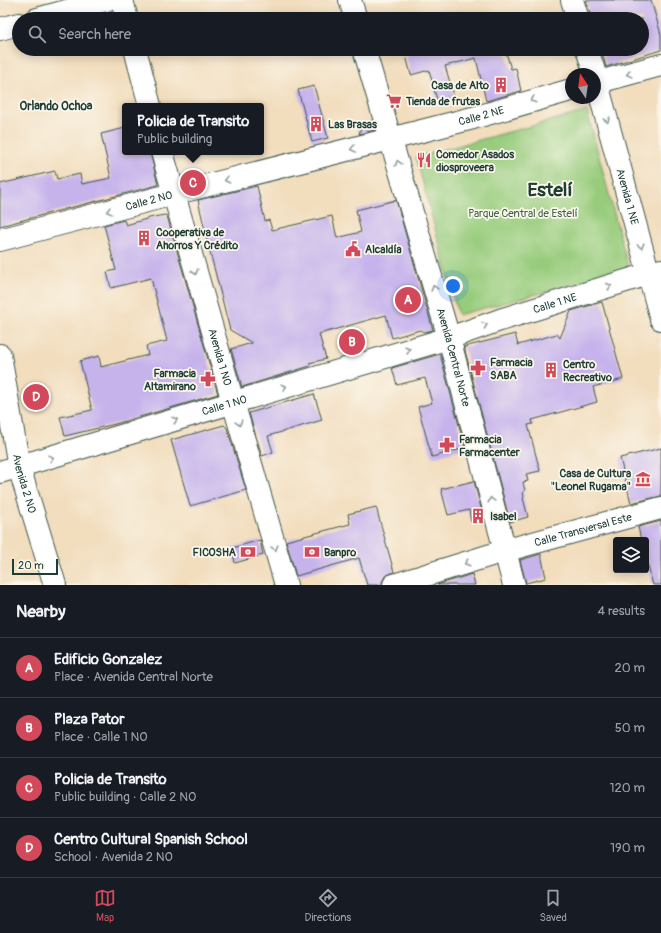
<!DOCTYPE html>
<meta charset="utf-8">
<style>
body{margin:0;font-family:Pangolin,sans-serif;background:#20242c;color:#f1f3f6}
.controls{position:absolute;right:12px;bottom:12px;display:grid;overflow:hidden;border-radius:4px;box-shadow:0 2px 10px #0003}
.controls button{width:36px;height:36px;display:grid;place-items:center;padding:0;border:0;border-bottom:1px solid #363941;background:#171b24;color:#f1f3f6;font:20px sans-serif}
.compass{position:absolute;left:565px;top:68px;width:36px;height:36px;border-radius:50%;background:#171b24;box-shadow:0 2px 10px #0003;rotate:347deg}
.scale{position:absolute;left:12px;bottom:10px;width:46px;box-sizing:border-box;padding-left:4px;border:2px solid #1f3d34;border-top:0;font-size:11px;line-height:14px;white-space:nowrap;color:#1f3d34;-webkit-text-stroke:3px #fbf7ec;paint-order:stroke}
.you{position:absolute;left:453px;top:286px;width:14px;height:14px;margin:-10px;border:3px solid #fff;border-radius:50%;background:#1a73e8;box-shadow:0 0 0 6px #1a73e833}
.badge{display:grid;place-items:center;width:26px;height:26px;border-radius:50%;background:#d1495b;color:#fff;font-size:13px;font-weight:700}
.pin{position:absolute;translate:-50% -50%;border:2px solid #fff;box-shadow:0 1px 4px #0006}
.popup{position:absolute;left:122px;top:103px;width:142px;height:52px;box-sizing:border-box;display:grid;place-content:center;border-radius:4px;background:#171b24;filter:drop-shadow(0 1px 3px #0005);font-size:13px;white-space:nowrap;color:#9ea1a6}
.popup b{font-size:15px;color:#f1f3f6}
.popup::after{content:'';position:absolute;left:50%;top:100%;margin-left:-8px;border:8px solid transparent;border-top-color:#171b24}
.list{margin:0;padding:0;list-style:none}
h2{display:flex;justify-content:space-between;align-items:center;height:52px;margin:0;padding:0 16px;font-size:17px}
h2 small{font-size:13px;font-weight:400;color:#9ea1a6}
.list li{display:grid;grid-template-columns:26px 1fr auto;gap:12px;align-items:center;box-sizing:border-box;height:60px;padding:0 16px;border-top:1px solid #363941}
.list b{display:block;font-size:15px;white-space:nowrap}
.list p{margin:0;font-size:13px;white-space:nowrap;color:#9ea1a6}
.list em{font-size:13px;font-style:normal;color:#9ea1a6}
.icon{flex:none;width:22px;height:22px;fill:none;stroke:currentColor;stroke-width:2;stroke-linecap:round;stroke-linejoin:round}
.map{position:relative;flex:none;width:661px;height:585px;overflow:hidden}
.search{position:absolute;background:#171b24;box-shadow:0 2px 10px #0003;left:12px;right:12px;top:12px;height:44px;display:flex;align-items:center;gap:10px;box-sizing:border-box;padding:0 14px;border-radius:22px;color:#9ea1a6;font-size:15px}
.sheet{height:292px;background:#171b24}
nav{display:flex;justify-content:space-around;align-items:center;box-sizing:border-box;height:56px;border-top:1px solid #363941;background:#171b24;font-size:11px;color:#9ea1a6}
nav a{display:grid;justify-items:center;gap:2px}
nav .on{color:#d1495b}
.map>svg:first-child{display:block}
.green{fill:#98cc7d;stroke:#5c8458}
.building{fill:#c6b3ec}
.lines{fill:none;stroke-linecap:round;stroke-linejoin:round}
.minor-casing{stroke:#3f5549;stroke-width:24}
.minor{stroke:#fff;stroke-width:22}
.oneway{stroke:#8f9e9a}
.labels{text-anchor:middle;stroke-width:3.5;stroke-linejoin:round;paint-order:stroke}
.poi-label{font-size:11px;font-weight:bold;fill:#1f3d34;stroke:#fbf7ec;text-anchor:start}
.street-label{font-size:11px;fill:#1f3d34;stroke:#fbf7ec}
.park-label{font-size:11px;fill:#3d6146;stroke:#fbf7ec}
.neighbourhood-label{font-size:12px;font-weight:bold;fill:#1f3d34;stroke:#fbf7ec}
.town-label{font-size:19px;font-weight:bold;fill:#1f3d34;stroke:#fbf7ec}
</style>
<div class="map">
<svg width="661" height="585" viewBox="0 0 661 585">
<rect width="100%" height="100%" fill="#fbf7ec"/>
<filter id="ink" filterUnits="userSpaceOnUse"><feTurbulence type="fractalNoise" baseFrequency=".025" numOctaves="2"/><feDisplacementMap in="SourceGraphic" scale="8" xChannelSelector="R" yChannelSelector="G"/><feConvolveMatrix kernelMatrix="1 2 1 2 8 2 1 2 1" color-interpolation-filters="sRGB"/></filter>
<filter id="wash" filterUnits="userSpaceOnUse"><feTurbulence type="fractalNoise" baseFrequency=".012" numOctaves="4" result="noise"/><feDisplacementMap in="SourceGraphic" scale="16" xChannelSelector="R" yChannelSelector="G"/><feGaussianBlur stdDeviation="0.9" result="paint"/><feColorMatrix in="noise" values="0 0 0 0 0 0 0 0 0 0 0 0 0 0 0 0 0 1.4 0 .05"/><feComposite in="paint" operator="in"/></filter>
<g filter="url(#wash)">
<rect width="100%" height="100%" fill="#f2ddbd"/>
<path class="green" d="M587,111l42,159 -171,45 -42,-158z"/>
<g id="blocks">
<path class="building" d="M586,0h65l10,35v15l-55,17 -5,-18h41v-30h-50z
M419,49h86l6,20 5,-1 5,23 -35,10 -10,-43 -31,8 10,33 -17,5 -9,-34 -18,5 -6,-23z
M314,86l14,52 -16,4 -14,-52z
M372,121l3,9 -16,4 3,-10z
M125,128v24h25l8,33 -158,41v-42l55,-13 2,8 23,-5 2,10 29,-6 -10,-44z
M257,186l8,35 4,-1 3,10 60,-14 5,22 24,-6 -5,-22 40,-10 37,130 -9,2 -4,-2 -28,8 -6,-23 -67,19 7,25 -17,4 1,3 -68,21 -11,-38 21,-6 -22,-13 -22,-86 -10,-44z
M165,215l2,1 51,178 -103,30 -50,12 -5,-19 32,-7 -12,-49 19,-5 2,11 47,-12 -2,-9 21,-5 -16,-63 -40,10 -4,-16 9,-2 -12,-45 20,-5 2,5 27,-8z
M602,302l21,77 -30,8 4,15 -65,18 1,4 -5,1 12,46 -14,3 2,7 -5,1 2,9 -2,1 1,5 -1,1 5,19 -18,5 -46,-175 51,-13 3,11 39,-11 3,4 11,-27z
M440,354l25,94 -33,9 -14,-50 14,-4 -7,-25 -28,7 -5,-17z
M314,394l8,26 -54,16 5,16 -11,4 -13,-43z
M224,425l3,3 19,62 -56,16 -19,-66z
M661,448v48l-30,7 -11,-45z
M474,481l10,38 -13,3 -2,-12 -21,5 -7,-26z
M376,507l18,65 -9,4 -3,6v3h-15l-8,-27 -63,18 -10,-35 64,-17 -2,-10z
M661,521v64h-8l-7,-26v-19h-5l-3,-13z
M260,540l3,15 -28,8 -3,-15z
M541,554l5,24 -20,5 -6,-23z
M472,574l3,11h-38z"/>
</g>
</g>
<g filter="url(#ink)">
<use href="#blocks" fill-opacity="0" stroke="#3f5549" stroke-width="1"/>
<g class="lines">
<g class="minor-casing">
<g id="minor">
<path d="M122,0l5,19"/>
<path d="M350,0l6,19"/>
<path d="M572,0l6,19"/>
<path d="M37,19l69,-19"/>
<path d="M0,29l19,-5"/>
<path d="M135,49l15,57"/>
<path id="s1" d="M364,49l85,289 65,247"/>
<path d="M587,49l8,25"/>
<path id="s2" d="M595,76l66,243"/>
<path d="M595,83l66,-18"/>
<path id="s3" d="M162,152l71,250 53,183"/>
<path id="s4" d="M0,240l173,-46 300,-76 98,-28"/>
<path id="s5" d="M0,355l19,112 36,118"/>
<path id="s6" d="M0,472l449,-134 51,-18 161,-50"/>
<path id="s7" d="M394,585l110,-34 157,-43"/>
</g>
</g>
<use href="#minor" class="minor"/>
</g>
<defs><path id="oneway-chevron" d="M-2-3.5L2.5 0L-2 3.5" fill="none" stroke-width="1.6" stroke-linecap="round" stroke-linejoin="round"/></defs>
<g class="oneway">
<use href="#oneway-chevron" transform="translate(629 74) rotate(165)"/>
<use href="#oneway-chevron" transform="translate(533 100) rotate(164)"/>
<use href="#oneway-chevron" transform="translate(607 120) rotate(75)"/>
<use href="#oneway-chevron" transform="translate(353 149) rotate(166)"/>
<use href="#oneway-chevron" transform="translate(398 163) rotate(-107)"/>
<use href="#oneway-chevron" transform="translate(227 180) rotate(166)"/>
<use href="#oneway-chevron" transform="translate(109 211) rotate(165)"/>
<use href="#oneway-chevron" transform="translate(641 246) rotate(75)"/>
<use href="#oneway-chevron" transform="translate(195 272) rotate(74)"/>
<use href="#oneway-chevron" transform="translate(609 286) rotate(-19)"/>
<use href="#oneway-chevron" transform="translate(434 288) rotate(-106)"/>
<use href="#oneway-chevron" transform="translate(485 325) rotate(-20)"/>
<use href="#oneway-chevron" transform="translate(408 350) rotate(-16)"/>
<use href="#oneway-chevron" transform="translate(284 387) rotate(-17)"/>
<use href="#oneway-chevron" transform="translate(175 420) rotate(-17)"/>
<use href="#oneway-chevron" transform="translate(239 423) rotate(74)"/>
<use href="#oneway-chevron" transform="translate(51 458) rotate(-17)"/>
<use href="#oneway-chevron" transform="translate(491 500) rotate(-105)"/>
<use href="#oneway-chevron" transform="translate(275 548) rotate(74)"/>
<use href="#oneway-chevron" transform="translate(467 563) rotate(163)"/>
</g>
</g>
<defs>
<g id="building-bare" transform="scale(1.2)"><path d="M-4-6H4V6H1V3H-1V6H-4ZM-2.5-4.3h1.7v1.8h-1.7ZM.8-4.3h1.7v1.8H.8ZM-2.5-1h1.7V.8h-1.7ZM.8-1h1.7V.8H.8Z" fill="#d1495b" stroke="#fbf7ec" stroke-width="2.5" paint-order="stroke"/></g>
<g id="supermarket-bare" transform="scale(1.2)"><path d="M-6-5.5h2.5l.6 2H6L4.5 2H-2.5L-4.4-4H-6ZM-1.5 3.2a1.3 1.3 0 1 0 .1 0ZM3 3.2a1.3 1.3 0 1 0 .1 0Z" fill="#d1495b" stroke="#fbf7ec" stroke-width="2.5" paint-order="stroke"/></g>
<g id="restaurant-bare" transform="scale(1.2)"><path d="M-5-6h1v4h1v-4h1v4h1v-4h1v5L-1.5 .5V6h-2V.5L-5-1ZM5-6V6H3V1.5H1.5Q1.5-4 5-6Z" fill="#d1495b" stroke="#fbf7ec" stroke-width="2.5" paint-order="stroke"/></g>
<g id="civic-bare" transform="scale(1.2)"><path d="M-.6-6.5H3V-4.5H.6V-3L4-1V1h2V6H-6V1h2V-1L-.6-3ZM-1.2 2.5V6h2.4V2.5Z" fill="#d1495b" stroke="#fbf7ec" stroke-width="2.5" paint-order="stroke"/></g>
<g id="pharmacy-bare" transform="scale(1.2)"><path d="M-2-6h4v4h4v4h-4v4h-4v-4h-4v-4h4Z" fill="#d1495b" stroke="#fbf7ec" stroke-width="2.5" paint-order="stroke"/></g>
<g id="museum-bare" transform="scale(1.2)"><path d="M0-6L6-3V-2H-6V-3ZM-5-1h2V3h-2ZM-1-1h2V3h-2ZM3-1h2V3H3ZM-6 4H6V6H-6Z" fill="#d1495b" stroke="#fbf7ec" stroke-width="2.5" paint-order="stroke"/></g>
<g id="bank-bare" transform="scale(1.2)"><path d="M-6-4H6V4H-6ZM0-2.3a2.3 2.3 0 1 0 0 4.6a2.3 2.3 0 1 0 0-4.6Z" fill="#d1495b" stroke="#fbf7ec" stroke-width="2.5" paint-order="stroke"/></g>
</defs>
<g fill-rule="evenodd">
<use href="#building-bare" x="501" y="85"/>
<use href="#supermarket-bare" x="394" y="101"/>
<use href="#building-bare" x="316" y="124"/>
<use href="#restaurant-bare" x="424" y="160"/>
<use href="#building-bare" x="144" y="238"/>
<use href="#civic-bare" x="353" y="249"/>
<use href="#pharmacy-bare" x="478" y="368"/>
<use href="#building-bare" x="551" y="370"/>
<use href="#pharmacy-bare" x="208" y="379"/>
<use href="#pharmacy-bare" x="447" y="445"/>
<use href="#museum-bare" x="643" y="479"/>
<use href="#building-bare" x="478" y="516"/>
<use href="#bank-bare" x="248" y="552"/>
<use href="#bank-bare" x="312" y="552"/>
</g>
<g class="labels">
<g class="poi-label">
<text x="489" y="89" text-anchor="end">Casa de Alto</text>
<text x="406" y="105">Tienda de frutas</text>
<text x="328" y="128">Las Brasas</text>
<text x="436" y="158">Comedor Asados<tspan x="436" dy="13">diosproveera</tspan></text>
<text x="156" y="236">Cooperativa de<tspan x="156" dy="13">Ahorros Y Crédito</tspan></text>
<text x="365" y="253">Alcaldía</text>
<text x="490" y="366">Farmacia<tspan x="490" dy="13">SABA</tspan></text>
<text x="563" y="368">Centro<tspan x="563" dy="13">Recreativo</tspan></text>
<text x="196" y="377" text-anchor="end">Farmacia<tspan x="196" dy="13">Altamirano</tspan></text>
<text x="459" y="443">Farmacia<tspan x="459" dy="13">Farmacenter</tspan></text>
<text x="631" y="477" text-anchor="end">Casa de Cultura<tspan x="631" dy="13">"Leonel Rugama"</tspan></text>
<text x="490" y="520">Isabel</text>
<text x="236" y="556" text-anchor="end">FICOSHA</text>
<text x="324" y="556">Banpro</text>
</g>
<g class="street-label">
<text dy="4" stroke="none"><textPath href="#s4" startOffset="497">Calle 2 NE</textPath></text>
<text dy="4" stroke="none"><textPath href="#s2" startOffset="125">Avenida 1 NE</textPath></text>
<text dy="4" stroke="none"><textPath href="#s4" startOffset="154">Calle 2 NO</textPath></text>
<text dy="4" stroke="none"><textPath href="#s6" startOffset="580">Calle 1 NE</textPath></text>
<text dy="4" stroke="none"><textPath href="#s3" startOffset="213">Avenida 1 NO</textPath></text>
<text dy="4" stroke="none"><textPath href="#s1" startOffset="321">Avenida Central Norte</textPath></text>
<text dy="4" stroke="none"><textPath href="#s6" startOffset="234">Calle 1 NO</textPath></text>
<text dy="4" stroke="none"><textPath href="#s5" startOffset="131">Avenida 2 NO</textPath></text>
<text dy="4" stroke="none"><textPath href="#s7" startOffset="197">Calle Transversal Este</textPath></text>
</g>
<g class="park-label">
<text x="523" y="217">Parque Central de Estelí</text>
</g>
<g class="neighbourhood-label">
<text x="56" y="110">Orlando Ochoa</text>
</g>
<g class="town-label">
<text x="550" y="196">Estelí</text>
</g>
</g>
</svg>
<div class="controls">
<button><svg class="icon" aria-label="layers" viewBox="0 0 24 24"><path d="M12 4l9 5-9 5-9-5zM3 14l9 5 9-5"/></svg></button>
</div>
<svg class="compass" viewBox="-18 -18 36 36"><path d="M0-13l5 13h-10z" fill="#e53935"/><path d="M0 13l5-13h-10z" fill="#9ea1a6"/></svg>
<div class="scale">20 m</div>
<div class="you"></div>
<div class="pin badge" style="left:408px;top:300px">A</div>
<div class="pin badge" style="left:352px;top:342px">B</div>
<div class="pin badge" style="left:193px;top:183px">C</div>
<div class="popup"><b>Policia de Transito</b>Public building</div>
<div class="pin badge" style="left:36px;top:397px">D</div>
<div class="search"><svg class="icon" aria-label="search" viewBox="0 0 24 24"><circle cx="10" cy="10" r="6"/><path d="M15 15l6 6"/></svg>Search here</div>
</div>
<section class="sheet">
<h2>Nearby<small>4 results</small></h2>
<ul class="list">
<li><span class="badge">A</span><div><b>Edificio Gonzalez</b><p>Place · Avenida Central Norte</p></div><em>20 m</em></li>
<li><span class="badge">B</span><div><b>Plaza Pator</b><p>Place · Calle 1 NO</p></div><em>50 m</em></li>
<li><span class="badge">C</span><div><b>Policia de Transito</b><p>Public building · Calle 2 NO</p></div><em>120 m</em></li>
<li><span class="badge">D</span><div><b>Centro Cultural Spanish School</b><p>School · Avenida 2 NO</p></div><em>190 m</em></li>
</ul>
</section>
<nav>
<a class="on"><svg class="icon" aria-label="map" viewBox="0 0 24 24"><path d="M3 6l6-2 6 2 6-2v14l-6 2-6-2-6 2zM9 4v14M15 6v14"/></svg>Map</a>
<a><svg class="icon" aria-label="directions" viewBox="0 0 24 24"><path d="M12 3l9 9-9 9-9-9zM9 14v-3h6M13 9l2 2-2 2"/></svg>Directions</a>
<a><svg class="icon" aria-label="saved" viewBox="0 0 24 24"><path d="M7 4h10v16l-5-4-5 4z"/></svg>Saved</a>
</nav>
